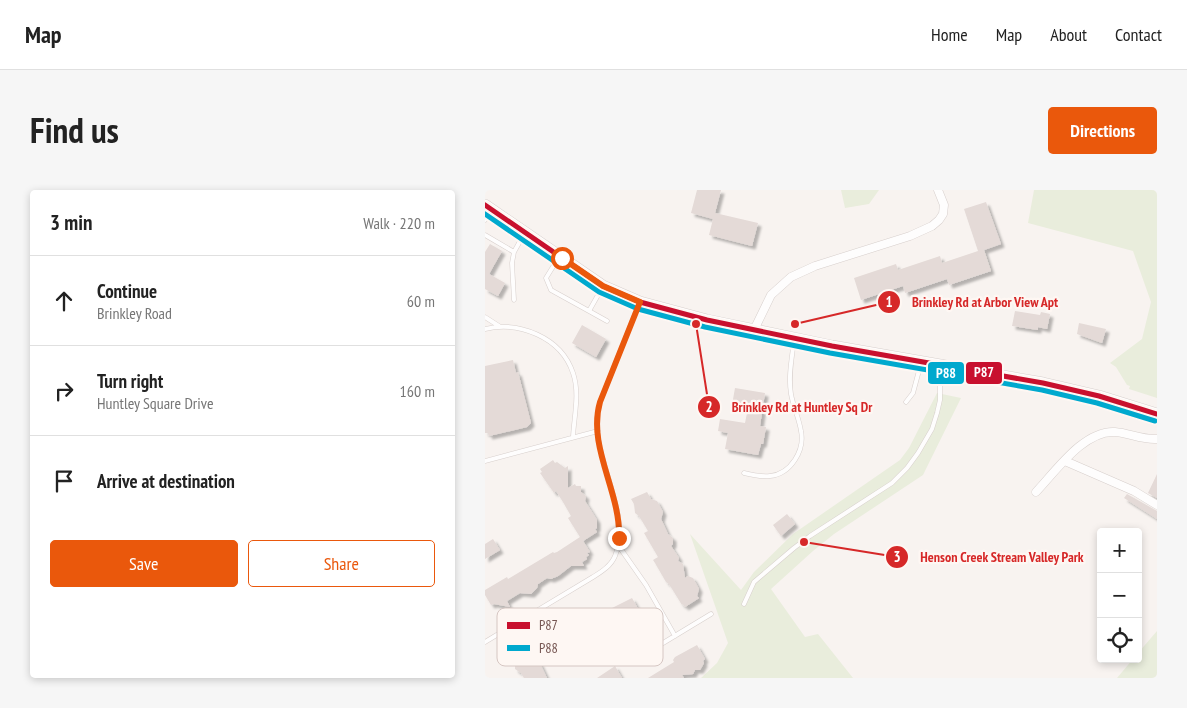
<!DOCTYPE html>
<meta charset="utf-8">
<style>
body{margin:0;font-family:"PT Sans Narrow",sans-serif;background:#f6f6f6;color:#222}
.controls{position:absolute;right:15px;bottom:15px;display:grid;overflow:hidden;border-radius:5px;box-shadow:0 2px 8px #0003}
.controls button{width:45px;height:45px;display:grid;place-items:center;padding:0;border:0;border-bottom:1px solid #e0e0e0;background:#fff;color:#222;font:25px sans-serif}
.stop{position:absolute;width:15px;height:15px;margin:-11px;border:4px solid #ea580c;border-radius:50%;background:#fff}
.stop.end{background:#ea580c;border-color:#fff;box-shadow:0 1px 5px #0008}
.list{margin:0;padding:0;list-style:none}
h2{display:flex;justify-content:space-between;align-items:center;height:65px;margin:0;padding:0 20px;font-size:21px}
h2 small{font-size:16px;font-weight:400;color:#767676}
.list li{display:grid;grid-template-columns:32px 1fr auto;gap:15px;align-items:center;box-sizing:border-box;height:90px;padding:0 20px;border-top:1px solid #e0e0e0}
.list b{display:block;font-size:19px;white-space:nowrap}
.list p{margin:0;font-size:16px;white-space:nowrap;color:#767676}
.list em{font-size:16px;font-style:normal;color:#767676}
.actions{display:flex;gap:10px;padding:15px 20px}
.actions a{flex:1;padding:11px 0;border:1px solid #ea580c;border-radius:5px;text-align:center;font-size:18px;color:#ea580c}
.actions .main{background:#ea580c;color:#fff}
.icon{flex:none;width:28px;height:28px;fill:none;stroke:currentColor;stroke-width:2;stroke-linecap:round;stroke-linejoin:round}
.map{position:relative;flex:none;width:672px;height:488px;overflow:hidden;border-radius:5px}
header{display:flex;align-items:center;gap:30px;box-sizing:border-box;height:70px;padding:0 25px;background:#fff;border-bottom:1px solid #e0e0e0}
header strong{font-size:24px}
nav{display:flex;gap:28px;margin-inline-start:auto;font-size:18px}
.intro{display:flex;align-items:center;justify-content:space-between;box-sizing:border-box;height:120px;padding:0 30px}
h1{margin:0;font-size:35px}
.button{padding:12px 22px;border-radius:5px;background:#ea580c;color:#fff;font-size:18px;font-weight:700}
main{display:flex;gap:30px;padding:0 30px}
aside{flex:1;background:#fff;border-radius:5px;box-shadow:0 2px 8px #0003}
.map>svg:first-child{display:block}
.green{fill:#e9eddc}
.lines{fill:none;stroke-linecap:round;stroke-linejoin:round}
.stream{stroke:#d2e8e6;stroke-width:3}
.building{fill:#e4dad7;filter:url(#shadow)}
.lane-casing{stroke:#d7cfcc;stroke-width:5}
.street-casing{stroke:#d7cfcc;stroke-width:9}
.secondary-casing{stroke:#d8cfcc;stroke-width:12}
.lane{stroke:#fefdfd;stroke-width:4}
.street{stroke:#fefdfd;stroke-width:8}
.secondary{stroke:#fefdfd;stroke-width:11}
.bus-1-casing{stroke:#fef7f3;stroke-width:9}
.bus-2-casing{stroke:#fef7f3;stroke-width:9}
.bus-1{stroke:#c8102e;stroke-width:5}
.bus-2{stroke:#00a9ce;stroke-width:5}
.route{stroke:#ea580c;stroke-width:6}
.key{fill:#fef7f3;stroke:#d5c6c2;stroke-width:1}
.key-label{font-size:14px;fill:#755551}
.leader{fill:none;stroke:#d62828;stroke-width:2}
.callout-dot{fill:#d62828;stroke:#fef7f3;stroke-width:2}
.mark-label{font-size:15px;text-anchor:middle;font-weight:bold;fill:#fff}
.callout-label{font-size:14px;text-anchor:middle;font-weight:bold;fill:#d62828;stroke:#fef7f3;stroke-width:4.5;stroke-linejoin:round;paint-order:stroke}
.line-badge{stroke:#fef7f3;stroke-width:2}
.badge-label{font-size:14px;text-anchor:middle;font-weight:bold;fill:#fff}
</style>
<header>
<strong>Map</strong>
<nav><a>Home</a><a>Map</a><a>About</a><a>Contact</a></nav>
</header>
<div class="intro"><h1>Find us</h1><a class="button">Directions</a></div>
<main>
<aside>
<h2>3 min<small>Walk · 220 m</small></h2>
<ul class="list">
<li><svg class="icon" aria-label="ahead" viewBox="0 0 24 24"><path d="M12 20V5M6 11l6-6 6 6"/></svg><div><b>Continue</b><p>Brinkley Road</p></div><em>60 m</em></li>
<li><svg class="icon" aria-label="right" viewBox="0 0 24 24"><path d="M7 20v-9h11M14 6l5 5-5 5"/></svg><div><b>Turn right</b><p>Huntley Square Drive</p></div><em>160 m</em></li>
<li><svg class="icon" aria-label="arrive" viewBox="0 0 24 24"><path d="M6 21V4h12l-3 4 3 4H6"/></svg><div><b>Arrive at destination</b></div></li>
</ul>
<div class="actions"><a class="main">Save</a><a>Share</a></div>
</aside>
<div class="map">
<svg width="672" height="488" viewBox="0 0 672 488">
<defs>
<filter id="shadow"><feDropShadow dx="3.5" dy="3.5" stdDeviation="1" flood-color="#0004"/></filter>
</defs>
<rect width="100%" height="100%" fill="#f8f3f0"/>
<path class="green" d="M356,0h38l-10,14 -24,4z
M549,0h123v208l-28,-9 1,-3 -3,-1 -11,-18 -6,-4 32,-24 9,-37 -18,-51 -105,-28z
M452,203l24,5 -38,77 -89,59 -21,17 -42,38 34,48 13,-3 35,44h-152l16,-15 11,-20 -38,-109 51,56 13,-18 39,-38 107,-74 9,-12z
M672,441v47h-40l16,-19h5v-6z"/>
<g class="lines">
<path class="stream" d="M320,159l105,19"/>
</g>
<path class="building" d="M212,0h24l-6,23 43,10 -6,23 -43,-11 4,-16 -22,-6z
M501,12l15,42 -17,6 7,21 -42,14 -2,-6 -42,14 -2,-7 -42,14 -7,-22 42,-14 2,6 42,-14 2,7 36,-12 -14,-42z
M5,54l12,7 -13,23 16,9 -7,13 -13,-7v-37z
M530,121l25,4 1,-3 9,2 -3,15 -9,-2v3l-26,-4z
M594,133l27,6 -4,14 -25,-9z
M97,135l24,14 -10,18 -24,-14z
M28,170l3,13 2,-1 13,51 -4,4 -38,9 -1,-3h-3v-67z
M250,198l30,5 -5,33 6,1 -3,17h-2l-3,11 -33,-6 3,-16 -10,-2 2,-12 25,4 3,-15 -16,-3z
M68,270l2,3 2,-1 8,6 3,-2v22l7,-4 1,2h5v6l5,4 -1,5 12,19v8l-2,1 2,3 -14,9 7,11 -3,1 2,2 -3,2 1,2 -5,3 2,4h-13l-13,10 -7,3 -4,-1 -9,6 -1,4 -6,6 -11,-1 -13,8 3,6 -16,-3 -3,1 -6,-10v-5l22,-13 1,2 45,-27 1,1 3,-1 23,-15 -12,-19 3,-2 -8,-14 -7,-11 -2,2 -2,-3 -12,-17 2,-1 -2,-3z
M672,284v24l-9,-5z
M162,302l4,7 6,2 6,11 -2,7 7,15 5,4v6l-2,2 8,12 -1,3 5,3 2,14 3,-2 5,2 6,11 -2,7 2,2 -14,9 -2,-3 -1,1 -13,-21 -3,-2 -11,-19 -2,-3 5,-3 -14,-24 4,-2 -9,-15 -4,-3 -1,-9 -3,-5z
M642,304l30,17v8l-33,-21z
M302,324l8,10 -14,12 -8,-11z
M8,349l7,11 -15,9v-15z
M147,408l8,14 -2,1 1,2 -2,5 -7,2 -3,4 -11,6 2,2 -3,6 -10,6 -7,-2 -3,1 -7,-11 -14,8 -1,-2 -2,1 -6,-3 -6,-9 2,-7 -1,-3 14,-9 13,20 23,-14 -2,-4 2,-3z
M212,455l8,14 -2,2 1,2 -4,7h-5l-2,4 -11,1 2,3h-36l26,-16 -1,-2 2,-3z
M41,457l4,6 7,4 10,21h-23l-3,-5 -6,-4v-8l-4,-6z
M130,476l7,12h-25z"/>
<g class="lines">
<g class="lane-casing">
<path id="lane" d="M0,30l5,-9
M0,45l29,17
M74,67l-13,21 5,12 38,21 13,-23
M29,110l-2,-37 2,-11 10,-18
M104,121l18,10
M0,127l14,9
M0,139c34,-8 76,8 88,44 7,20 1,44 0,64
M421,212l7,-9 8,-30
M0,271l113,-30
M259,283c8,2 17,4 26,3 21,-2 35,-26 31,-45 -2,-13 -8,-25 -10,-37 -3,-18 1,-36 3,-54
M133,355l28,40 29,51
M259,414l10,-22 40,-34 16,-12 82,-53 15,-15 11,-15 14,-24 5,-16 3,-13v-34
M0,452l108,-65c8,-5 18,-11 22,-21 19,-47 -30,-104 -15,-154l39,-98
M145,473l81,-49"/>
</g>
<g class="street-casing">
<path id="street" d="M269,140l17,-35 20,-18 24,-11 95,-30 22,-10 7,-6 4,-6 1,-9 -6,-15
M580,271l69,30 23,14
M551,302c20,-21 48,-62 79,-60 14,1 27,8 42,7"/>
</g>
<g class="secondary-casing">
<path id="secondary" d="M0,15l118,81 37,16 67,18 125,26 211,37 56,13 58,18"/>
</g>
<use href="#lane" class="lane"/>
<use href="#street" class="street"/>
<use href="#secondary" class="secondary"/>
<g class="bus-1-casing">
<path id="bus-1" d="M0,15l118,81 37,16 67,18 125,26 211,37 56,13 58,18"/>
</g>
<g class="bus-2-casing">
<path id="bus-2" d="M0,24l114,78 39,17 67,18 125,26 212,37 55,13 58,18"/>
</g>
<use href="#bus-1" class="bus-1"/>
<use href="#bus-2" class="bus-2"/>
</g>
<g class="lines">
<path class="route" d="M77,68l41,28 37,16 -40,100c-13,45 21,90 19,136"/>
</g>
<rect x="12" y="418" width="166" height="58" rx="8" class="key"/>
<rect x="22" y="432" width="23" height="7" fill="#c8102e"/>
<rect x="22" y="455" width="23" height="6" fill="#00a9ce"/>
<g class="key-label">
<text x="54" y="440">P87</text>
<text x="54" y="463">P88</text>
</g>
<path class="leader" d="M310 134L404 112M211 134L224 217M319 352L412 367"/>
<g class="callout-dot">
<circle cx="310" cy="134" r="5"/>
<circle cx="211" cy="134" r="5"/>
<circle cx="319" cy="352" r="5"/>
<circle cx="404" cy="112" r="12"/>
<circle cx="224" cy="217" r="12"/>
<circle cx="412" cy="367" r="12"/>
</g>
<g class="mark-label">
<text x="404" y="117">1</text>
<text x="224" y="222">2</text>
<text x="412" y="372">3</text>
</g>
<g class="callout-label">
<text x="500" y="117">Brinkley Rd at Arbor View Apt</text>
<text x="317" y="222">Brinkley Rd at Huntley Sq Dr</text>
<text x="517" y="372">Henson Creek Stream Valley Park</text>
</g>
<g class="line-badge">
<rect x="480" y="171" width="38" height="24" rx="5" fill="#c8102e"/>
<rect x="442" y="171" width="38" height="24" rx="5" fill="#00a9ce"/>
</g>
<g class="badge-label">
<text x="499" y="187">P87</text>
<text x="461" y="188">P88</text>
</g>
</svg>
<div class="controls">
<button>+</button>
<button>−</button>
<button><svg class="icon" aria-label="locate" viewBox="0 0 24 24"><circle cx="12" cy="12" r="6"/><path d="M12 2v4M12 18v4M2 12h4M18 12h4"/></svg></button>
</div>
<div class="stop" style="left:77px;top:68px"></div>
<div class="stop end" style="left:134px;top:348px"></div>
</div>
</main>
